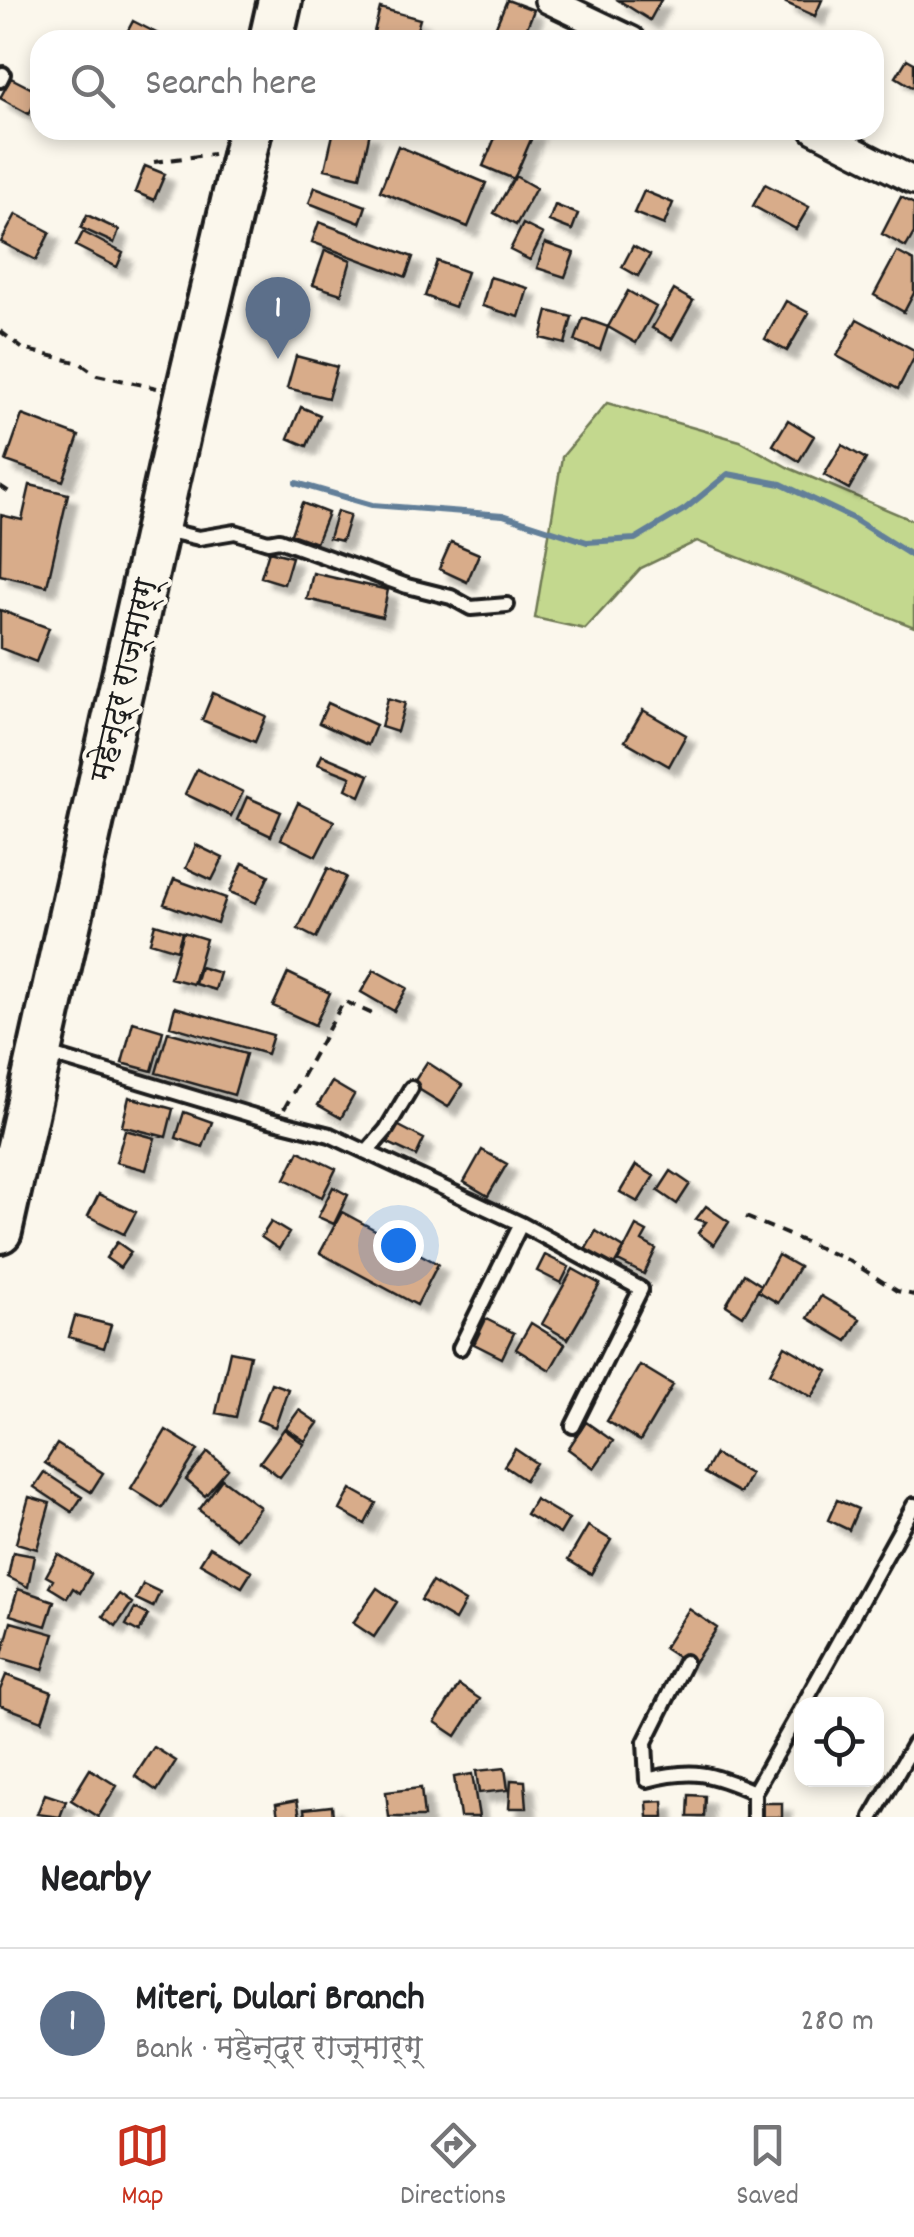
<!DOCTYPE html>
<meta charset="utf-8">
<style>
body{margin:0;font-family:Dekko,"Playpen Sans Deva",sans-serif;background:#f2f2f2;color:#202124}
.controls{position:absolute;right:30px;bottom:30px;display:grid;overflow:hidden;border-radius:20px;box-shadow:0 5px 15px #0003}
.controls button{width:90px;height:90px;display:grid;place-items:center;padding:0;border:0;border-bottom:2px solid #e0e0e0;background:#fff;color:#202124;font:50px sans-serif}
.you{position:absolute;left:398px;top:1245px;width:35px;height:35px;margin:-25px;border:8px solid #fff;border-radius:50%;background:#1a73e8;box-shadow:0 0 0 15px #1a73e833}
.badge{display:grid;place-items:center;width:65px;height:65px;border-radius:50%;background:#c8321e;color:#fff;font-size:32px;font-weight:700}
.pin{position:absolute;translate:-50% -82px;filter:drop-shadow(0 2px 5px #0008)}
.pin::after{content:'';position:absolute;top:52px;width:35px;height:30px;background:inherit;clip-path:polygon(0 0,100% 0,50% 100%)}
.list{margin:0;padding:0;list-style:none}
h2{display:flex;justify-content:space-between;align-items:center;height:130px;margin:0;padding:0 40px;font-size:42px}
h2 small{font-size:32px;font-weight:400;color:#757577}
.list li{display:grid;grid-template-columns:65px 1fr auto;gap:30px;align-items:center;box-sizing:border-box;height:150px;padding:0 40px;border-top:2px solid #e0e0e0}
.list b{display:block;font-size:38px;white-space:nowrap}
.list p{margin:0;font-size:32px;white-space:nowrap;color:#757577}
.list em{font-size:32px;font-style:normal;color:#757577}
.icon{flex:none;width:55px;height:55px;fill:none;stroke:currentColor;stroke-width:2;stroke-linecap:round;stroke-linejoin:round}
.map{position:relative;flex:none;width:914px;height:1817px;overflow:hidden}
.search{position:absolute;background:#fff;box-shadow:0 5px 15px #0003;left:30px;right:30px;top:30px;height:110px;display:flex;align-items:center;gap:25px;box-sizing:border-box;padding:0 35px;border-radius:30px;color:#757577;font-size:38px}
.sheet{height:280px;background:#fff}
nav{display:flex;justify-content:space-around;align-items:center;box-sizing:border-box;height:140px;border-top:2px solid #e0e0e0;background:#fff;font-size:28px;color:#757577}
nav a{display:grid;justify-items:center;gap:5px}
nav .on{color:#c8321e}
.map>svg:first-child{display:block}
.green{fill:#c3d88e;stroke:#707a55;stroke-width:2.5}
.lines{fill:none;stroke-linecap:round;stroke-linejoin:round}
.stream{stroke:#627f99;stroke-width:6}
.building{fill:#d8ac8a;stroke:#1c1c1c;stroke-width:2.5;filter:url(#shadow)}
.service-casing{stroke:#1c1c1c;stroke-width:20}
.minor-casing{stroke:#1c1c1c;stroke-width:32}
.trunk-casing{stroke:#1c1c1c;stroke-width:50}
.path{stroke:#1c1c1c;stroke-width:4;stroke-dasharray:10 8;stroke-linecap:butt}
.service{stroke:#fbf7ec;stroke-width:12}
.minor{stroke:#fbf7ec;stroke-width:25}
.trunk{stroke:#fbf7ec;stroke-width:42}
.labels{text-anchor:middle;stroke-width:8;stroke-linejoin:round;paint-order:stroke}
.street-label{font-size:32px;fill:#1c1c1c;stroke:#fbf7ec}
</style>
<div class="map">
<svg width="914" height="1817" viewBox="0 0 914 1817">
<defs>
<filter id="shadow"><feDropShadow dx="9" dy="9" stdDeviation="2.5" flood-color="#0004"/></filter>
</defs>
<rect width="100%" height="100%" fill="#fbf7ec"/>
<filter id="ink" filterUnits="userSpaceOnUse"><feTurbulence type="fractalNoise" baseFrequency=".01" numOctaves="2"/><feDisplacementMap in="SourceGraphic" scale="20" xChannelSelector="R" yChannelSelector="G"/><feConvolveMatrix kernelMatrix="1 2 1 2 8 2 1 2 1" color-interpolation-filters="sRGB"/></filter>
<g filter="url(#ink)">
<path class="green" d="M607,403l133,38 49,27 125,53v106l-217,-86 -56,27 -56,61 -50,-11 27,-161z"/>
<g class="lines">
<path class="stream" d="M296,483l76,22 131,10 84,27 48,-3 50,-30 43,-35 53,10 71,34 62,39"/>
</g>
<path class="building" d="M507,0l27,10 -12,30h-12l-17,-7z
M618,0h43l-11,20z
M788,0h34l-7,16 -29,-13z
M380,8l40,11 -6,21h-42z
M133,21l37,19 -46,-2z
M907,59l7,4v25l-18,-11z
M11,78l29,15 -11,21 -29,-16z
M334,130l36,2 -10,45 -35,-8z
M491,130h44l-21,49 -31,-13 14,-33z
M398,146l88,37 -18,44 -88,-36z
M145,166l20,8 -11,26 -19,-8z
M515,176l21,12 -20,37 -22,-12z
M765,184l44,23 -13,22 -43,-23z
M315,187l51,19 -6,17 -51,-20z
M644,191l29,12 -9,22 -30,-12z
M901,197l13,7v29l-8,14 -24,-13z
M555,205l23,9 -6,16 -23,-9z
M16,214l34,18 -14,28 -35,-18z
M87,215l32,15 -5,13 -33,-15z
M319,222l94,35 -7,20 -94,-35z
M523,224l20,10 -13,26 -20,-10z
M83,232l40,21 -6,14 -41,-21z
M545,243l29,10 -9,24 -28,-9z
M633,246l17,9 -12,21 -16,-9z
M325,250l26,10 -10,34 -28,-9z
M897,252l17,9v32l-10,19 -30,-17z
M437,261l30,11 -12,35 -30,-11z
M490,277l38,11 -9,29 -37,-11z
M674,290l19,11 -21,38 -20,-11z
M628,291l28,16 -20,36 -28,-16z
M786,301l23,12 -22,38 -22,-12z
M548,311l24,6 -7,27 -24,-6z
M583,318l25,9 -8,23 -25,-9z
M857,319l57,31v8l-16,31 -61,-33z
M296,356l41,11 -9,31 -41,-10z
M301,407l19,8 -13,31 -19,-8z
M22,415l57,21 -16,45 -57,-20z
M788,420l26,16 -15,25 -26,-16z
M842,445l24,14 -17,30 -25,-14z
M30,485l38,9 -21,92 -47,-11 1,-60 21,5z
M302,503l26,10 -12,30 -25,-9z
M337,511l13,4 -8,26 -13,-3z
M451,542l28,12 -12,28 -28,-13z
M269,551l23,6 -8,27 -23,-7z
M313,573l75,17 -6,27 -75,-18z
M0,610l49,18 -13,34 -36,-14z
M213,693l53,23 -11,26 -53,-22z
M388,698l17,5 -8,29 -16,-5z
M328,703l48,22 -8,20 -49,-22z
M643,710l43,25 -17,31 -44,-25z
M322,755l47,20 -9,21 -14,-7 5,-12 -33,-13z
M197,769l46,23 -12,24 -46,-22z
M247,797l34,15 -10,24 -34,-16z
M298,803l36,18 -18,35 -35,-17z
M196,845l27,13 -11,22 -26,-12z
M243,863l26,12 -13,28 -26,-11z
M328,868l18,9 -30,61 -18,-9z
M174,879l52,19 -9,25 -53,-19z
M155,924l27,8 -5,18 -27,-8z
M183,932l23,7 -13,45 -23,-6z
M200,967l20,6 -5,17 -20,-6z
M374,970l33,18 -13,23 -33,-19z
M288,973l42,20 -15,32 -42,-19z
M175,1007l98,28 -6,19 -97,-28z
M133,1022l30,9 -11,40 -30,-8z
M168,1032l78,22 -12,41 -78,-22z
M427,1062l35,23 -14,22 -36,-22z
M332,1082l22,13 -13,23 -23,-13z
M129,1097l44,12 -7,28 -44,-11z
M184,1112l28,10 -9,25 -27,-9z
M397,1125l27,14 -8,17 -28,-13z
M125,1130l30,8 -9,32 -30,-8z
M482,1150l25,14 -19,32 -24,-14z
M299,1151l37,18 -14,28 -37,-18z
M636,1165l18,11 -16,26 -18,-10z
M671,1171l19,13 -13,20 -19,-13z
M333,1187l15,8 -14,29 -16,-7z
M99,1194l37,18 -12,22 -36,-18z
M706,1206l23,16 -15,23 -16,-12 8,-11 -10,-3z
M342,1212l96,52 -21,41 -97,-52z
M271,1222l18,11 -10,16 -18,-12z
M636,1226l11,6 -5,9 14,8 -12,25 -26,-13z
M596,1231l28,17 -12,21 -28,-17z
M117,1242l14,10 -11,16 -14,-10z
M545,1255l24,12 -8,16 -24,-12z
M778,1255l21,12 -21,36 -20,-12z
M573,1269l27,15 -32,55 -26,-15z
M744,1274l17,11 -18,31 -17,-11z
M821,1296l39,23 -13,22 -39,-23z
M75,1316l36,9 -7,23 -35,-11z
M486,1319l28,14 -12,25 -28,-14z
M531,1323l34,21 -15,26 -34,-21z
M785,1346l43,25 -16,26 -42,-24z
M230,1351l20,4 -14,62 -20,-4z
M640,1365l33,20 -33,56 -33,-20z
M271,1383l17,6 -13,38 -18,-7z
M299,1410l19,13 -13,18 -19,-13z
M586,1422l27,19 -19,27 -26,-19z
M284,1429l20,15 -24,33 -20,-15z
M166,1430l32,20 -36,58 -31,-20z
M57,1444l46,29 -12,19 -46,-29z
M515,1449l21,14 -11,17 -21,-14z
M208,1452l20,17 -23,27 -19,-16z
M715,1454l35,20 -10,19 -36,-20z
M44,1472l38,25 -10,15 -38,-25z
M222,1479l38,28 -24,32 -37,-29z
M351,1489l25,14 -11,21 -25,-14z
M29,1497l21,6 -13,46 -21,-6z
M535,1499l34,20 -9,15 -34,-20z
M837,1500l21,9 -9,21 -21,-10z
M588,1526l23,14 -20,34 -23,-14z
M210,1547l42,24 -10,16 -42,-24z
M13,1552l21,4 -6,31 -20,-10z
M58,1554l33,20 -11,19 -7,-5 -6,10 -18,-11 4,-7 -7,-4z
M432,1582l33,20 -10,18 -34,-20z
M143,1584l17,8 -7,15 -17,-8z
M377,1588l20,14 -23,35 -21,-14z
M18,1589l36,12 -8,25 -36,-11z
M119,1594l13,9 -16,23 -13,-10z
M135,1608l13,7 -9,17 -13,-7z
M689,1609l28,19 -25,38 -28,-18z
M11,1622l43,12 -11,36 -42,-12z
M6,1675l46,17 -10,29 -42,-16v-15z
M459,1685l21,14 -24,37 -21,-14z
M154,1747l22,14 -19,30 -22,-15z
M505,1768l3,22 -29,3 -3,-22z
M90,1769l27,17 -19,31 -27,-17z
M472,1774l7,43h-19l-6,-40z
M511,1780l14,1 2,27h-18z
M421,1788l3,29h-35l-3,-25z
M45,1794l21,7 -6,16 -23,-3z
M689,1795l16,1 -1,21h-16z
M297,1800l3,17h-22l-2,-13z
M663,1801l1,16h-16l-1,-15z
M762,1803h20v14h-20z
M332,1806l1,11h-28l-1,-8z"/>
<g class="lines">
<g class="service-casing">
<path id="service" d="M0,80l3,-6
M164,530l35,8 36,-6 33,10 11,-2 128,46 44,11 20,11 36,-3
M45,1053l213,64 72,18 191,89
M367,1152l19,-22 25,-42
M460,1348l61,-124 120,65 -68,137
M685,1662l-40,80 2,38c46,-12 64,-7 107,12v25
M804,1704l110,-199
M754,1792l48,-84
M872,1817l42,-73"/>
</g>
<g class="minor-casing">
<path id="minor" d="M548,0l84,40
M814,130l100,51"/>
</g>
<g class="trunk-casing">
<path id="trunk" d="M271,40l9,-40
M0,1231l185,-828 65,-273"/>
</g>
<path class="path" d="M154,162l59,-8
M0,331l23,18 57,14 17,12 60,13
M0,486l14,9
M284,1109l60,-108 35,16
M746,1217l104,44 47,30 17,4"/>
<use href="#service" class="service"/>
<use href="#minor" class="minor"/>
<use href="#trunk" class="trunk"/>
</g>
</g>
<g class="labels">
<g class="street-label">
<text transform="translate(122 680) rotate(-77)" y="11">महेन्द्र राज्मार्ग्</text>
</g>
</g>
</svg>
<div class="controls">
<button><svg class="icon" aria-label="locate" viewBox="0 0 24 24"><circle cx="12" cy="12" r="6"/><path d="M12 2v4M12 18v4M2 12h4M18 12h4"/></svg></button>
</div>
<div class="you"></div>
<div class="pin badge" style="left:278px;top:359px;background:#5c6f8a">1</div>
<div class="search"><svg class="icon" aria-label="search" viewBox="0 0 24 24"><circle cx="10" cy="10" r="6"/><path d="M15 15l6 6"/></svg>Search here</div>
</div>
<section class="sheet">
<h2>Nearby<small></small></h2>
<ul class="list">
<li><span class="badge" style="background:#5c6f8a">1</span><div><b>Miteri, Dulari Branch</b><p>Bank · महेन्द्र राज्मार्ग्</p></div><em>280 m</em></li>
</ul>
</section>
<nav>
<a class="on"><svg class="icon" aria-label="map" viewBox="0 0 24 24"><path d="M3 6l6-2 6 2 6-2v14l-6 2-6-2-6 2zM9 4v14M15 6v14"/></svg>Map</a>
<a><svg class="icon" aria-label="directions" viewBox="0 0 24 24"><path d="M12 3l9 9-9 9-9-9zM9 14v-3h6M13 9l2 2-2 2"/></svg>Directions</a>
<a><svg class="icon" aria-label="saved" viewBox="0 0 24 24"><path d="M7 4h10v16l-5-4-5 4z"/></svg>Saved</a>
</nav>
